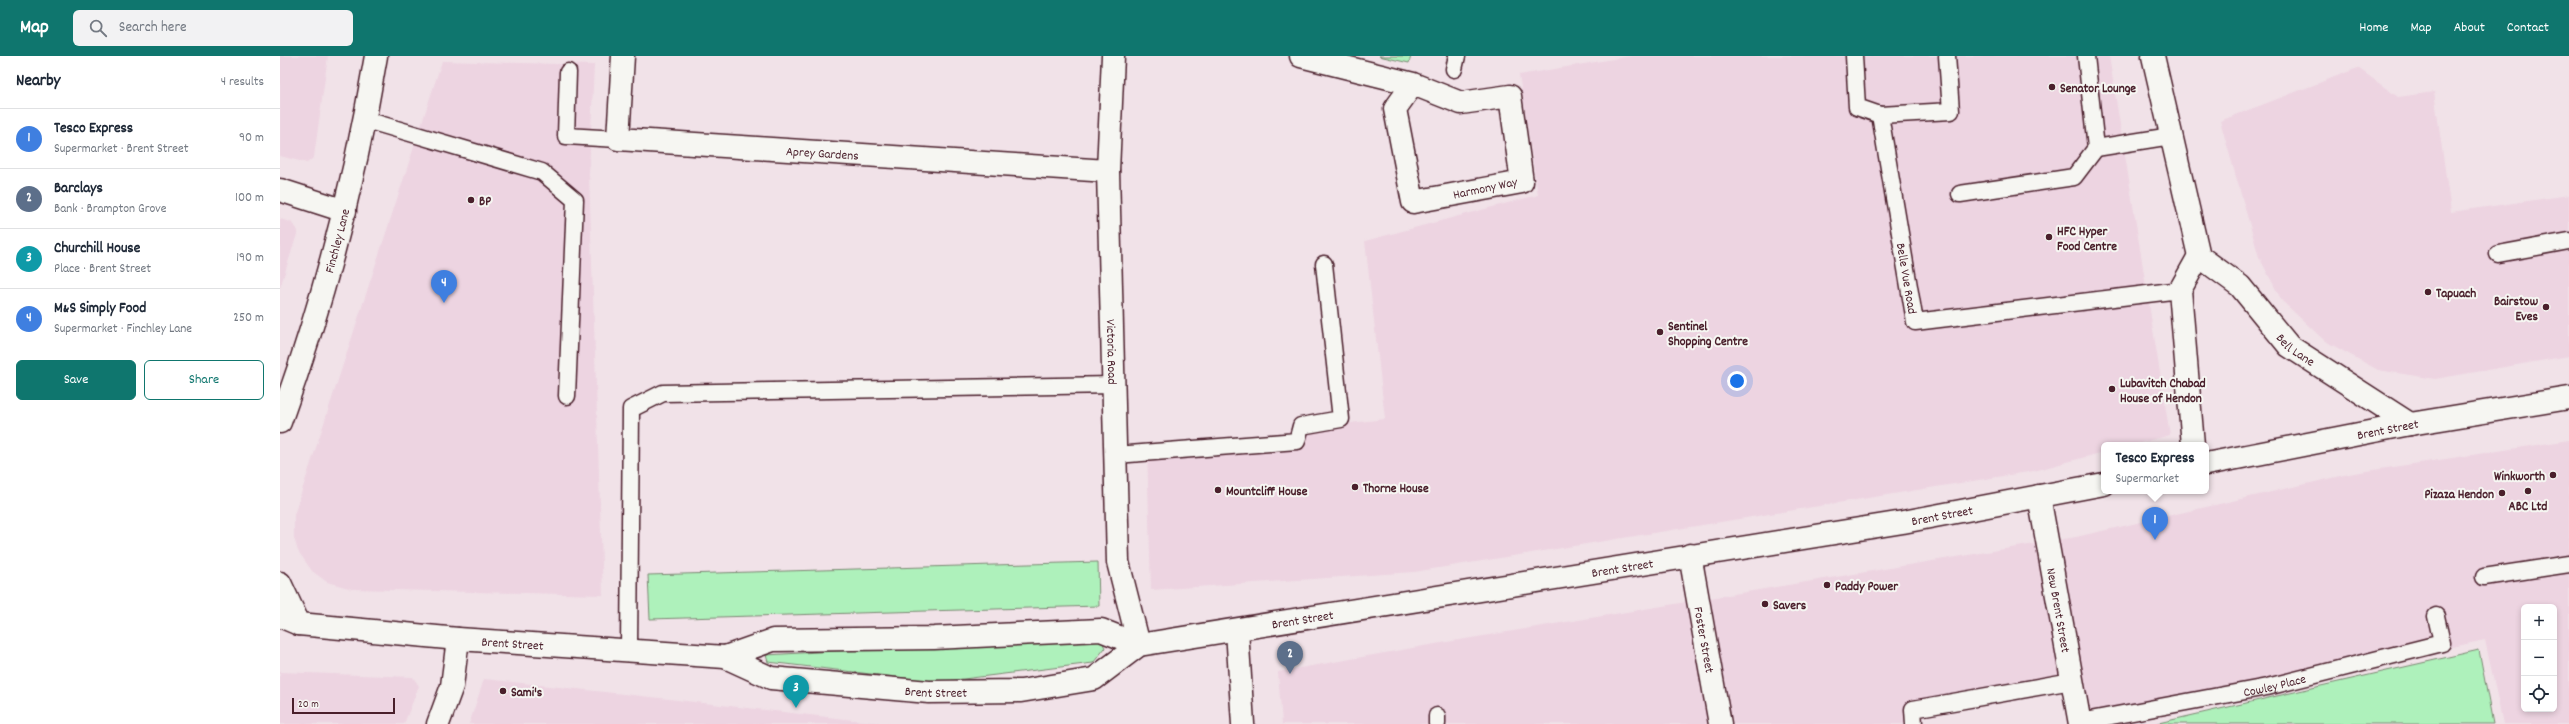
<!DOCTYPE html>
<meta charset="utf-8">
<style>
body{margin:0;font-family:Dekko,sans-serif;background:#f2f2f3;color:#1f2937}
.controls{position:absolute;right:12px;bottom:12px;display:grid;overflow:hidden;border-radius:6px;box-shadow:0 2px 6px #0003}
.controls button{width:36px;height:36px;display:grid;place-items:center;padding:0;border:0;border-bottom:1px solid #e0e1e3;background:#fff;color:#1f2937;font:20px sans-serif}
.scale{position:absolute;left:12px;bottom:10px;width:103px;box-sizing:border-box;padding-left:4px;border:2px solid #4a1f2b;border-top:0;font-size:11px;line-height:14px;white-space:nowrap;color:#4a1f2b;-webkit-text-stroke:3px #f6f6f2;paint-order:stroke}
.you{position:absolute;left:1457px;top:325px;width:14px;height:14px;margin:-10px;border:3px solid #fff;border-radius:50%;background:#1a73e8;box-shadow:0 0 0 6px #1a73e833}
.badge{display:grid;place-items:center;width:26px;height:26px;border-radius:50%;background:#0f766e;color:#fff;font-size:13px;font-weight:700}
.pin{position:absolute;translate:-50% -33px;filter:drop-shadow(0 1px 2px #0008)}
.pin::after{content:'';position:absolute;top:21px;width:14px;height:12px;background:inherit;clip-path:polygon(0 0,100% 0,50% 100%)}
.popup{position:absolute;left:1821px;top:386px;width:108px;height:52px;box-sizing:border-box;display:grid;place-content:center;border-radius:6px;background:#fff;filter:drop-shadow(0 1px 3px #0005);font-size:13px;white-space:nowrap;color:#747a83}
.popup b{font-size:15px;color:#1f2937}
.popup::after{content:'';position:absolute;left:50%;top:100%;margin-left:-8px;border:8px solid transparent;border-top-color:#fff}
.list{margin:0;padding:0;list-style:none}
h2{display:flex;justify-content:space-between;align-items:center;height:52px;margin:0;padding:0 16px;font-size:17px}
h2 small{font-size:13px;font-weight:400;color:#747a83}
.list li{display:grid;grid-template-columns:26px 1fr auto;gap:12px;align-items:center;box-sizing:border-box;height:60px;padding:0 16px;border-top:1px solid #e0e1e3}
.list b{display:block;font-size:15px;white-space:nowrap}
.list p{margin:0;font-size:13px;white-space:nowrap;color:#747a83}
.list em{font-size:13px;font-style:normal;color:#747a83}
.actions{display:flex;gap:8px;padding:12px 16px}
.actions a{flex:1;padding:9px 0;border:1px solid #0f766e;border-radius:6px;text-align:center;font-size:14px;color:#0f766e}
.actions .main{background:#0f766e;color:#fff}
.icon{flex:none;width:22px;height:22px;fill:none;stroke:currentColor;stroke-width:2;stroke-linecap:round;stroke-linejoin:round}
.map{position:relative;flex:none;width:2289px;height:668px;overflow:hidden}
header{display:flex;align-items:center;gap:24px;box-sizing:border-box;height:56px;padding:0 20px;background:#0f766e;color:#fff}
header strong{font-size:19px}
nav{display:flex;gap:22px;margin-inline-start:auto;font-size:14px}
.search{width:280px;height:36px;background:#f2f2f3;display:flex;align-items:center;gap:10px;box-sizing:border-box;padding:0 14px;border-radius:6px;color:#747a83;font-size:15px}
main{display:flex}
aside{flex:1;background:#fff}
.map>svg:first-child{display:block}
.built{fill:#edd4e1;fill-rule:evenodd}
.green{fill:#aef1bb;stroke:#7c8873}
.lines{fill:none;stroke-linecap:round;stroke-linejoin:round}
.service-casing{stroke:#4a1f2b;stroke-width:19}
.minor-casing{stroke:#4a1f2b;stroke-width:25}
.tertiary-casing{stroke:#4a1f2b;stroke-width:25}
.primary-casing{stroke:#4a1f2b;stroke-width:25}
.service{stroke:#f6f6f2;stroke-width:16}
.minor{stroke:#f6f6f2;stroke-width:22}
.tertiary{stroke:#f6f6f2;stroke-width:22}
.primary{stroke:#f6f6f2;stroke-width:22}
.poi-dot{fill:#4a1f2b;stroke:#f6f6f2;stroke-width:1.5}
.labels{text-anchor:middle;stroke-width:4;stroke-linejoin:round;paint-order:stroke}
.poi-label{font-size:13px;font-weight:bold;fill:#4a1f2b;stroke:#f6f6f2;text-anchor:start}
.street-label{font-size:13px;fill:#4a1f2b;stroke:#f6f6f2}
</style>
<header>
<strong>Map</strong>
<div class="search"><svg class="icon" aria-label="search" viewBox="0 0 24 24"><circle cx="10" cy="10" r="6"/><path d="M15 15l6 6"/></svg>Search here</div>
<nav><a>Home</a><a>Map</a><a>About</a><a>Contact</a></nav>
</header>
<main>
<aside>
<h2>Nearby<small>4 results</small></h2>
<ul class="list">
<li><span class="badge" style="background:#3f7fe0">1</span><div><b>Tesco Express</b><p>Supermarket · Brent Street</p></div><em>90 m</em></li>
<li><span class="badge" style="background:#5c6f8a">2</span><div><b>Barclays</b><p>Bank · Brampton Grove</p></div><em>100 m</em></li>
<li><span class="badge" style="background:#0f9aa8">3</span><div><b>Churchill House</b><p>Place · Brent Street</p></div><em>190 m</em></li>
<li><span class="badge" style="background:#3f7fe0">4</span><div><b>M&amp;S Simply Food</b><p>Supermarket · Finchley Lane</p></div><em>250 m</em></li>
</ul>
<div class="actions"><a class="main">Save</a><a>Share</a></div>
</aside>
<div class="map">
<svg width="2289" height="668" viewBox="0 0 2289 668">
<rect width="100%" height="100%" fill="#f1e2e8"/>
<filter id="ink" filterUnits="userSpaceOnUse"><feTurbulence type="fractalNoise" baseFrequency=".025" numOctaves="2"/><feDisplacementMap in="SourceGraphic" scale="8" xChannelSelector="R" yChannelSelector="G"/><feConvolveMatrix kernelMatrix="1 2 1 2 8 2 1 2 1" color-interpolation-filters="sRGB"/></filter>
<g filter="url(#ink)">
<path class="built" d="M0,0h48l-14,101 -7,6 -27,-7z
M1351,0h478l61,379 -38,10h-28v7l-70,19 -620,101 -263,18 -4,-143 143,-11 -2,-6 97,-11 -20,-178 173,-46 -19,-120z
M162,5l152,4 -5,109 14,421 -251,-6 -25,-7 -15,-11 -14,-20 -4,-13v-23z
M2078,12l40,29 36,-5 17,120 118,-17v161l-134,23 -57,-9 -53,-29 -43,-40 -23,-44 -39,-136z
M0,163l11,3 7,9 -18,57z
M2289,384v284h-66l-18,-84 -256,55 -150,27 -8,-41 -156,27v16h-633l-4,-52 157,-28 641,-107 278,-64zM2244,551h30v102h-30z
M0,616l133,5 6,9 -15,38h-124z
M204,623l176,19 229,26h-420z"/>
<path class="green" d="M1099,0h32l-2,7z
M818,506l1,44 -449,13 -2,-44z
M820,580l5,12 -12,15 -154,19 -171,-20 -2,-7z
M2199,594l14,74h-339z"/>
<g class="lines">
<g class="service-casing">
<g id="service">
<path id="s1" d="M1574,0l3,51 23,8 35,207 265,-32"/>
<path d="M1174,13l3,-13"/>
<path d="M288,16l-2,64 52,3"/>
<path d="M1600,59l71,-4 -4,-55"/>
<path d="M86,64l176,52 33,28 -8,196"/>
<path d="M1816,92l75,-12"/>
<path d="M1680,138l114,-17 22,-29 -10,-92"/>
<path d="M2218,198l71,-13"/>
<path d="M836,399l181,-14 4,-15 40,-7 -17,-155"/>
<path d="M2204,521l85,-13"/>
<path d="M349,594l2,-241 32,-16 452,-8"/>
<path d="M1157,660v8"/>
<path id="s2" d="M1799,666l188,-35 175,-44 -6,-27"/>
<path d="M1634,668l-1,-15 159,-28"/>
</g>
</g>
<g class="minor-casing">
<g id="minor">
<path id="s3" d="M343,0l-5,83 490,32"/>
<path id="s4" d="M833,0l-5,115 10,391 21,83"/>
<path d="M1021,0l112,28 48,19 49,-7 12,86 -109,20 -18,-93 18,-25"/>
<path d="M0,134l65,21"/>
<path id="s5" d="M1759,440l41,228"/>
<path id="s6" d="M1410,499l30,169"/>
<path d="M957,574l6,94"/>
<path d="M158,668l14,-38 6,-47"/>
</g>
</g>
<g class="tertiary-casing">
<g id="tertiary">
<path id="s7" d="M1873,0l46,200 41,30 49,60 121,78"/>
<path d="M1913,389l-13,-155 19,-34"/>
</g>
</g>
<g class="primary-casing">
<g id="primary">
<path id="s8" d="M0,366c43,-119 75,-241 96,-366"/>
<path id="s9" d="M1926,408l204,-40 159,-26"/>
<path d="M0,527l19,41"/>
<path id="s10" d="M0,560l19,8 159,15 267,18 46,21 158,14 92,-1 73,-12 45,-34 764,-123 201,-38"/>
<path d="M445,601l48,-17 161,-2 167,-8 38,15"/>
</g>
</g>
<use href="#service" class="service"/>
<use href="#minor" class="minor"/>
<use href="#tertiary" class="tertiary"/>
<use href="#primary" class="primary"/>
</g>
</g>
<g class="poi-dot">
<circle cx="1772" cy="31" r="4"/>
<circle cx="191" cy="144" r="4"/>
<circle cx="1769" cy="181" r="4"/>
<circle cx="2148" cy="236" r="4"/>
<circle cx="2266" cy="251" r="4"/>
<circle cx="1380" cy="276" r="4"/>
<circle cx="1832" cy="333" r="4"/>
<circle cx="2273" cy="419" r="4"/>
<circle cx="1075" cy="431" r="4"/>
<circle cx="938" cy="434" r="4"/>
<circle cx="2248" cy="435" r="4"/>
<circle cx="2222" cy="437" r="4"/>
<circle cx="1547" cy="529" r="4"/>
<circle cx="1485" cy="548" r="4"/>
<circle cx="223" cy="635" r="4"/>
</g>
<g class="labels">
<g class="poi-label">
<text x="1780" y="36">Senator Lounge</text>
<text x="199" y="149">BP</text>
<text x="1777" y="179">HFC Hyper<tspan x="1777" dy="15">Food Centre</tspan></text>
<text x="2156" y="241">Tapuach</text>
<text x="2258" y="249" text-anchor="end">Bairstow<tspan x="2258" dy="15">Eves</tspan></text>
<text x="1388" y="274">Sentinel<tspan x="1388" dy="15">Shopping Centre</tspan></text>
<text x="1840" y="331">Lubavitch Chabad<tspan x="1840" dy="15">House of Hendon</tspan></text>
<text x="2265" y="424" text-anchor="end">Winkworth</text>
<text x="1083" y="436">Thorne House</text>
<text x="946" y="439">Mountcliff House</text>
<text x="2214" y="442" text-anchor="end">Pizaza Hendon</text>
<text x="2248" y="454" text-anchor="middle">ABC Ltd</text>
<text x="1555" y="534">Paddy Power</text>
<text x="1493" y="553">Savers</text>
<text x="231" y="640">Sami's</text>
</g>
<g class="street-label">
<text dy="5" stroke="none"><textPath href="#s3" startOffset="288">Aprey Gardens</textPath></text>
<text transform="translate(1205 131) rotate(-12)" y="5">Harmony Way</text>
<text dy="5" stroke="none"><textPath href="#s8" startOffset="190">Finchley Lane</textPath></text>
<text dy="5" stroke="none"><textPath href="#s1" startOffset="241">Belle Vue Road</textPath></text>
<text dy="5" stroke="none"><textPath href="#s7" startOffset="341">Bell Lane</textPath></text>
<text dy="5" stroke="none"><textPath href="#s4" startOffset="296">Victoria Road</textPath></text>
<text dy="5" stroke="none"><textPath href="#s9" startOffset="185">Brent Street</textPath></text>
<text dy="5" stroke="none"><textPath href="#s10" startOffset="1693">Brent Street</textPath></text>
<text dy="5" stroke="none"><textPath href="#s10" startOffset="1369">Brent Street</textPath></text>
<text dy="5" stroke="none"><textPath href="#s5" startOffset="116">New Brent Street</textPath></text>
<text dy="5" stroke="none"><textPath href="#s10" startOffset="1045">Brent Street</textPath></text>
<text dy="5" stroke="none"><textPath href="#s6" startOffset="86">Foster Street</textPath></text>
<text dy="5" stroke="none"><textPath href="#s10" startOffset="235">Brent Street</textPath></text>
<text dy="5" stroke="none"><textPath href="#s2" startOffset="199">Cowley Place</textPath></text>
<text dy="5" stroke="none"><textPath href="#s10" startOffset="664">Brent Street</textPath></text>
</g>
</g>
</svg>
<div class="controls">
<button>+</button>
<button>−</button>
<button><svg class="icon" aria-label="locate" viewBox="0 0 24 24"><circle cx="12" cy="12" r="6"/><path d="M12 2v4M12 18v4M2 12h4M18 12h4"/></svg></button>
</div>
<div class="scale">20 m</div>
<div class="you"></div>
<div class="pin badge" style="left:1875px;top:484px;background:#3f7fe0">1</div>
<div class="popup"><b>Tesco Express</b>Supermarket</div>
<div class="pin badge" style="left:1010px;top:618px;background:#5c6f8a">2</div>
<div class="pin badge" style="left:516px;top:652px;background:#0f9aa8">3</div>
<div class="pin badge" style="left:164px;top:247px;background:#3f7fe0">4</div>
</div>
</main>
